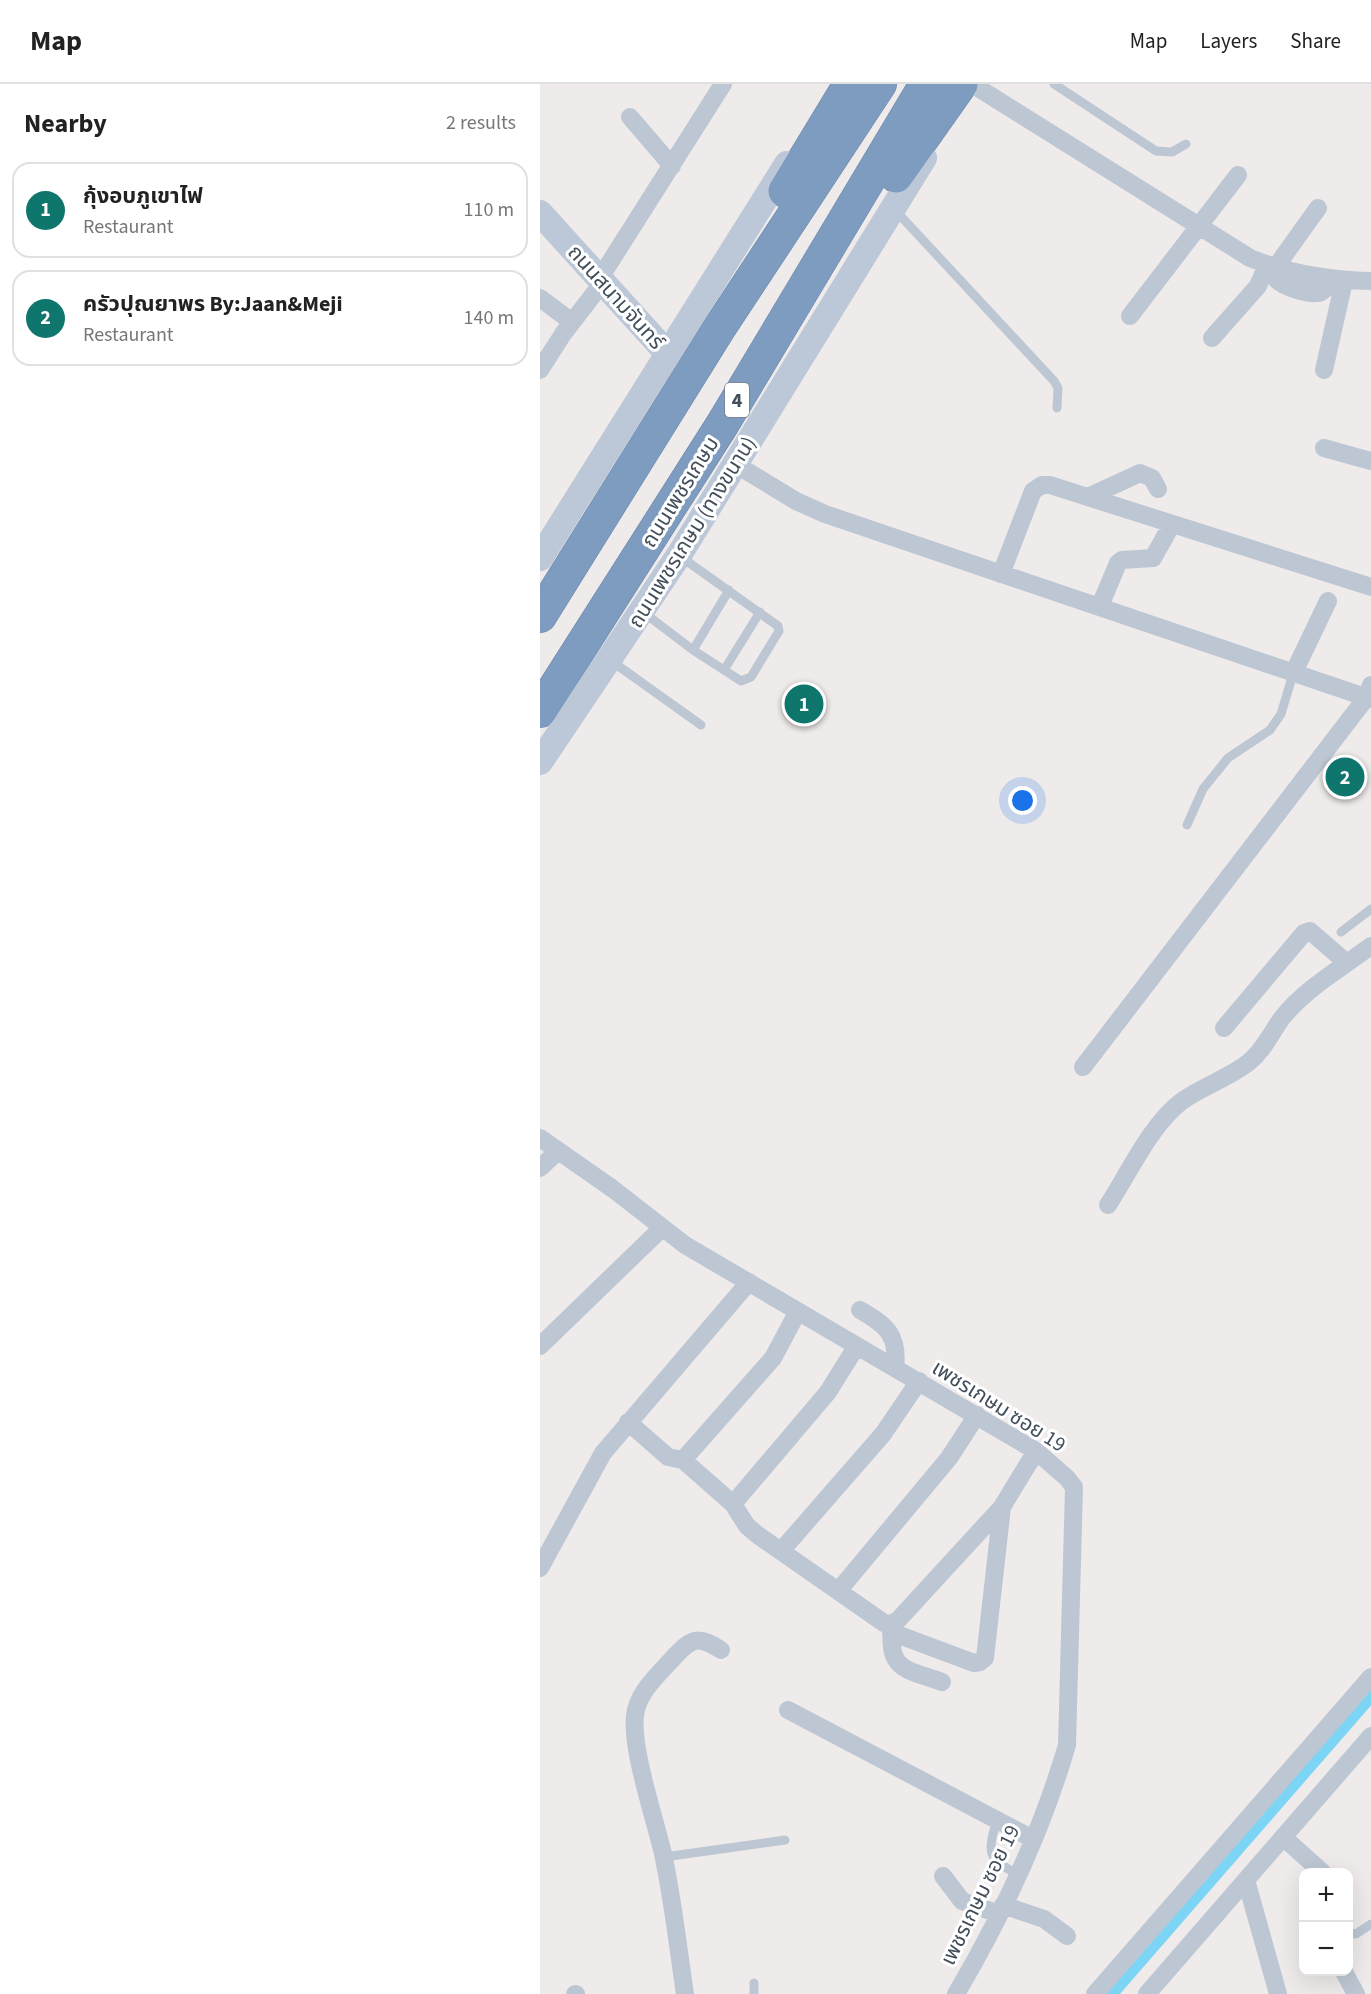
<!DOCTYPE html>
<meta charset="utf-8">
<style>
body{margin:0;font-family:"Source Sans 3","Noto Sans Thai",sans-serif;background:#f6f6f6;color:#222}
.controls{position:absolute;right:18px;bottom:18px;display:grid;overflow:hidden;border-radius:12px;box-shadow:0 6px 24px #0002}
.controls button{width:54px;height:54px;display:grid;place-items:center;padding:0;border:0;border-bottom:2px solid #e0e0e0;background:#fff;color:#222;font:30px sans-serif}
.you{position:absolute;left:483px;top:717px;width:21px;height:21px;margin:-15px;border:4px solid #fff;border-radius:50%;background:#1a73e8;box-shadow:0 0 0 9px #1a73e833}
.badge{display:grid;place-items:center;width:39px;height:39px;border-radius:50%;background:#0f766e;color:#fff;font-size:20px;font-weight:700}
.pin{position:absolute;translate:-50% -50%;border:3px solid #fff;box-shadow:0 2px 6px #0006}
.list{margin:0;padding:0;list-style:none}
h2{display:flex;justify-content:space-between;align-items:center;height:78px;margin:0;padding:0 24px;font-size:26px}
h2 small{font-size:20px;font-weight:400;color:#767676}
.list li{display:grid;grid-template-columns:39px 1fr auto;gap:18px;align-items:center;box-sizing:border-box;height:96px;margin:0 12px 12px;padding:0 12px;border:2px solid #e0e0e0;border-radius:18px}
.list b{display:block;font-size:22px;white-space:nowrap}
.list p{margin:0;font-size:20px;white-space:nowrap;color:#767676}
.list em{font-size:20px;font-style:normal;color:#767676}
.map{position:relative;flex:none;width:831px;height:1910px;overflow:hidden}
header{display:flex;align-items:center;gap:36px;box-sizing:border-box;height:84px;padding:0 30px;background:#fff;border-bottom:2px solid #e0e0e0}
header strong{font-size:28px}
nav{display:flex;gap:33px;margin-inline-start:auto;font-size:21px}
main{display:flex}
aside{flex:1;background:#fff}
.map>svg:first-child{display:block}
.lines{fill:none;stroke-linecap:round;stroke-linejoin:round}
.canal{stroke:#7cd5f4;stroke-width:15}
.highway-casing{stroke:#6986ac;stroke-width:34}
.lane{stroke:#bdc7d3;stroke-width:9}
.street{stroke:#bdc7d3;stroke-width:18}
.secondary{stroke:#bcc8d7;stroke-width:26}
.highway{stroke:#7e9bc0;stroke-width:33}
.labels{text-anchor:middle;stroke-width:6;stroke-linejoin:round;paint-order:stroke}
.shield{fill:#fff;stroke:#7b838c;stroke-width:1.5}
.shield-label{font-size:20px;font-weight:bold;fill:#424e5a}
.street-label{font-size:21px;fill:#424e5a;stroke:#fff}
</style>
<header>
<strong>Map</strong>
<nav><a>Map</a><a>Layers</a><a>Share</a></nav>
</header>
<main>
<aside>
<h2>Nearby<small>2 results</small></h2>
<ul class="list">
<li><span class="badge">1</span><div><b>กุ้งอบภูเขาไฟ</b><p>Restaurant</p></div><em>110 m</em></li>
<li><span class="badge">2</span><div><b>ครัวปุณยาพร By:Jaan&amp;Meji</b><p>Restaurant</p></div><em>140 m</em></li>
</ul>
</aside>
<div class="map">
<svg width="831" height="1910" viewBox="0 0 831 1910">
<rect width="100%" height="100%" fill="#efebeb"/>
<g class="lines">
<path class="canal" d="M570,1910l261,-300"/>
<g class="highway-casing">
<path id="highway" d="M356,92l65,-92
M245,107l65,-107
M0,532l178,-286 162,-246
M0,627l182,-286 204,-341"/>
</g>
<path class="lane" d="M514,0l102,67 16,1 14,-8
M355,126l159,171 4,7 -1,20
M103,528l50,38 48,31 10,-4 28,-46 -1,-5 -97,-69
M153,566l36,-60
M70,576l91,65
M184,586l36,-58
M647,741l16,-36 25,-31 42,-28 11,-16 12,-40
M801,848l30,-23
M454,1746c-8,28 0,31 23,44
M124,1773l121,-17
M808,1849l8,1 15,-10
M214,1899v11"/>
<path class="street" d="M432,0l278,174c39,16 79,22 121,23
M90,33l42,49
M778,124l-43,60 1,11c7,8 32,16 43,14 6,-2 11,-9 15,-14
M60,194l123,-194
M0,214l32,24
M590,232l108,-141
M672,254l46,-52 9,-21
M0,286l23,-36 40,-52
M784,286l20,-89
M784,364l47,13
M195,380l61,37 29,13 546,185
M548,413l52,-24 12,5 6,11
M461,490l32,-83 9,-6h8l321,102
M560,522l18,-43 4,-3 31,-2 19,-34
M753,590l35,-73
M684,944l80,-95 6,-2 37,32
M543,983l283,-369 5,-13
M0,1054l73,51 72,56 351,206 31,27 7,9 -7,258c-25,86 -65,171 -111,249
M0,1084l17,-16
M568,1121c21,-32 43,-81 74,-104 21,-15 47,-23 67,-39 15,-12 22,-29 33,-44 23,-29 59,-50 89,-72
M320,1226c26,15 39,25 35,58
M0,1262l122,-118
M88,1338l40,35 15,3 50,44 14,22 12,10 125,87 8,1 7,-5 103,-112 34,-56
M143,1376l90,-102 24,-45
M193,1420l95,-112 28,-45
M241,1467l102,-117 36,-53
M0,1484l63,-115 146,-171
M299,1506l110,-132 28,-43
M352,1540c-4,47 11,44 50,58
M351,1548l83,31 6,-1 5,-4 17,-151
M248,1626l245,129
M743,1753l39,35
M403,1792l19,25 37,13
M706,1796l32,114
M463,1821l41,14 23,17
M804,1888l12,22
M35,1910h1
M145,1910c-7,-46 -12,-94 -22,-140 -8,-35 -32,-105 -28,-138 2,-24 25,-43 40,-60 18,-19 24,-20 46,-6
M555,1910l276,-317
M607,1910l224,-258"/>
<path class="secondary" d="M0,129l128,141
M0,474l247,-394
M0,678l139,-207 245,-397"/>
<use href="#highway" class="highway"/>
</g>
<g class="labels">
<rect class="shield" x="185" y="299" width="24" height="34" rx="4.5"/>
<g class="shield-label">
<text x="197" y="323">4</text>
</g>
<g class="street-label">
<text transform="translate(76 213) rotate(48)" y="7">ถนนสนามจันทร์</text>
<text transform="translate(140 408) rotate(-58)" y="7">ถนนเพชรเกษม</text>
<text transform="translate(152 448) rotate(-58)" y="7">ถนนเพชรเกษม (ทางขนาน)</text>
<text transform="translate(459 1322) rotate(32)" y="7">เพชรเกษม ซอย 19</text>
<text transform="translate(440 1811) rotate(-64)" y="7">เพชรเกษม ซอย 19</text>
</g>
</g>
</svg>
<div class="controls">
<button>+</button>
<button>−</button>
</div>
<div class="you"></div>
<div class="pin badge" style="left:264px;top:620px">1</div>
<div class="pin badge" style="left:805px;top:693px">2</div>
</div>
</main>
